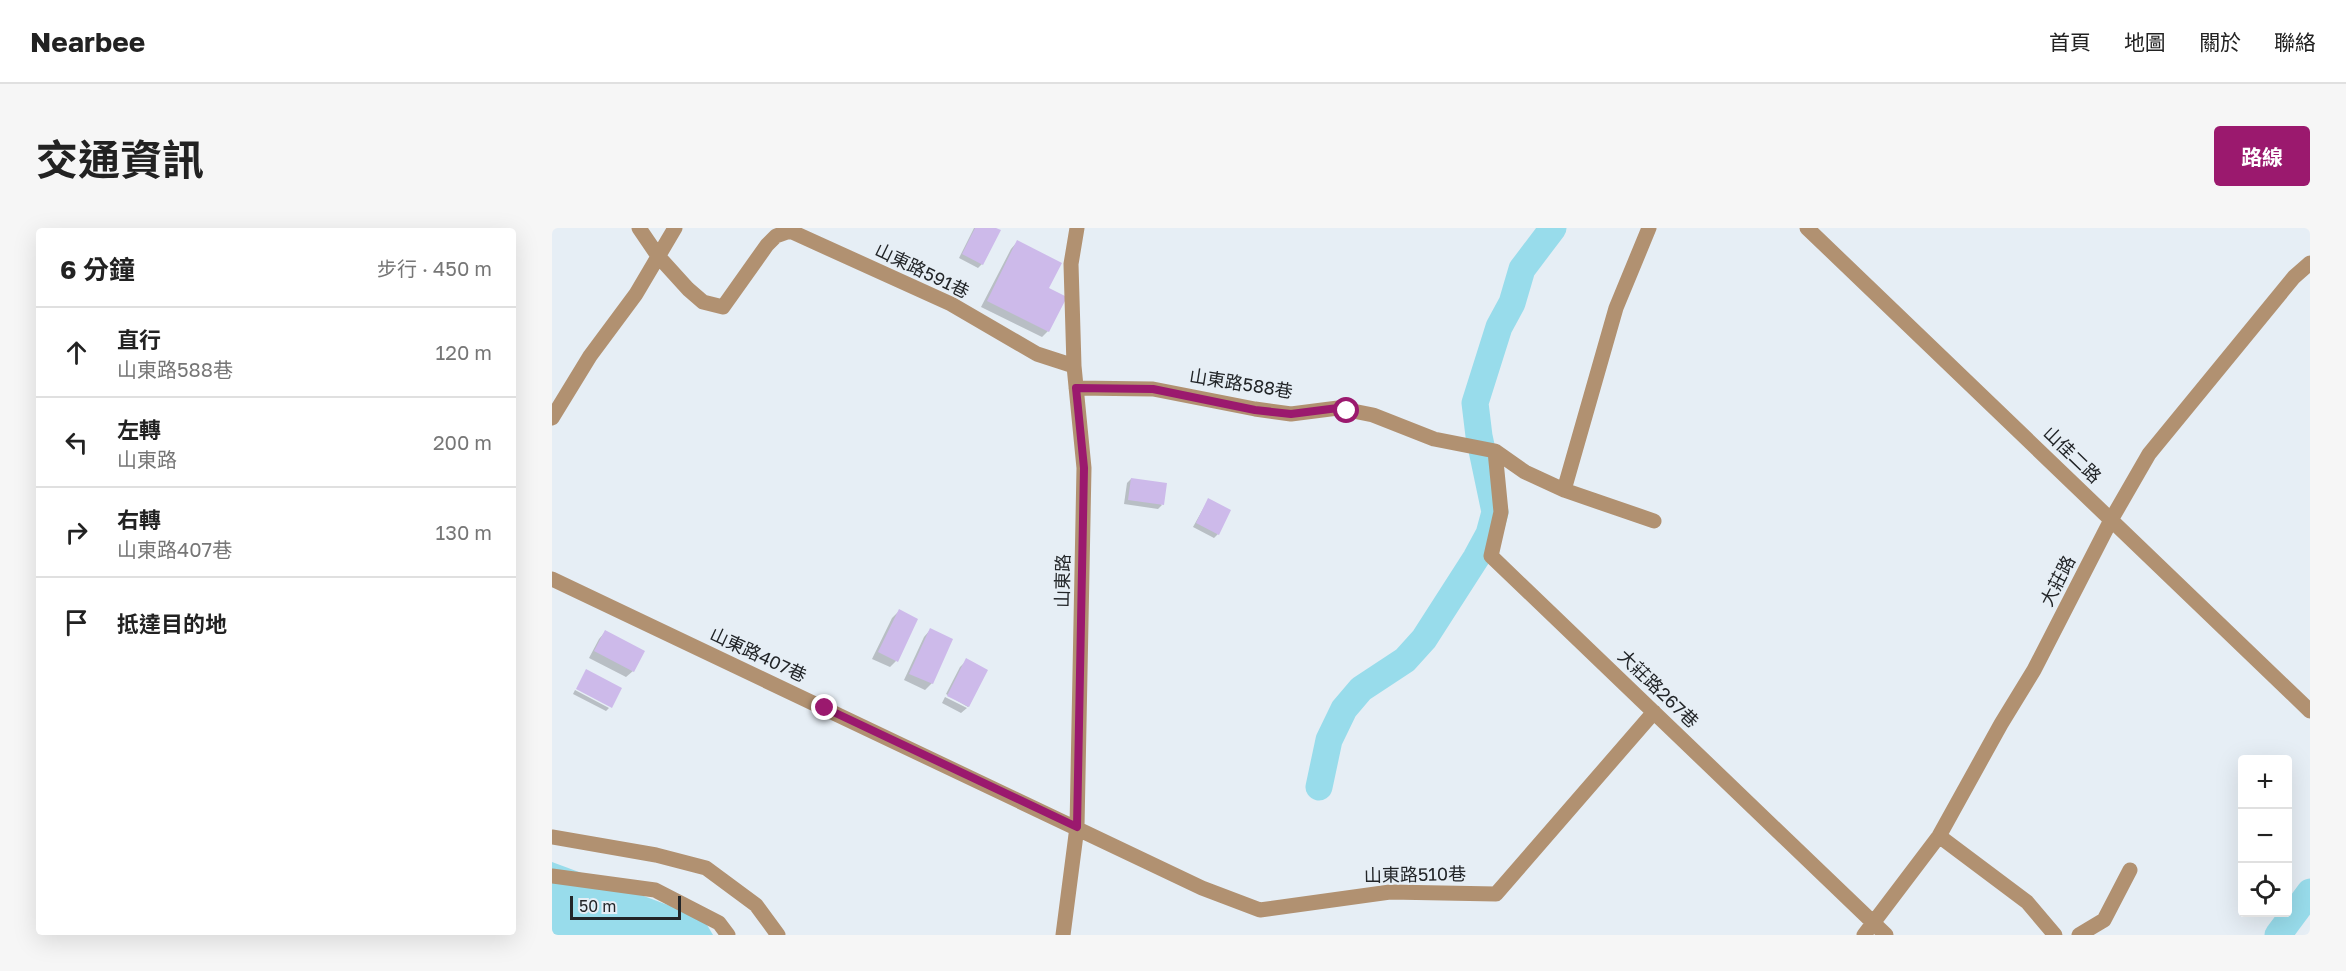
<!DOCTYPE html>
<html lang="zh-TW">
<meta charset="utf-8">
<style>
body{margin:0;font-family:"Golos Text","Noto Sans TC",sans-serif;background:#f6f6f6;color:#222}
.controls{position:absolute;right:18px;bottom:18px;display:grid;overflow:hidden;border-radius:6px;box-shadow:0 6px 24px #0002}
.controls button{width:54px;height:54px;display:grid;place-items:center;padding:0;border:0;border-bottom:2px solid #e0e0e0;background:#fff;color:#222;font:30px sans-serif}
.scale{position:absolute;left:18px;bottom:15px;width:111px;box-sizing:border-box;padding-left:6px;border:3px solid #222528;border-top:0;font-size:16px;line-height:21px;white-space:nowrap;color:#222528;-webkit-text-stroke:4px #e6eef5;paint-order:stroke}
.stop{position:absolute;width:18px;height:18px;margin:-14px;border:4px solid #9b196e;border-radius:50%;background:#fff}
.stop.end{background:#9b196e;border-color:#fff;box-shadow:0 2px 6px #0008}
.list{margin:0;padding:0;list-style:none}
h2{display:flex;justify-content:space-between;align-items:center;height:78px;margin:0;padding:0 24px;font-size:26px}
h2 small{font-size:20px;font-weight:400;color:#767676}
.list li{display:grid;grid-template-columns:39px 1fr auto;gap:18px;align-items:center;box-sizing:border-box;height:90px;padding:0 24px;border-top:2px solid #e0e0e0}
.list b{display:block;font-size:22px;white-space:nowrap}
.list p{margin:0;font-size:20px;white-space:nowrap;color:#767676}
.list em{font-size:20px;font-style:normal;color:#767676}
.icon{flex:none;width:33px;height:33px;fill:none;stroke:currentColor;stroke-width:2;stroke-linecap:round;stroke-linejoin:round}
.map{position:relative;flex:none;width:1758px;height:707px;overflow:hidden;border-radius:6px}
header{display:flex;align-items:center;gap:36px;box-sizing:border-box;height:84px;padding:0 30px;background:#fff;border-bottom:2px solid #e0e0e0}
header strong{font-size:28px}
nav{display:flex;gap:33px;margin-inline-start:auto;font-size:21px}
.intro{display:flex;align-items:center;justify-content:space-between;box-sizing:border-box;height:144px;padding:0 36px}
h1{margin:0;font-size:42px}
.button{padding:15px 27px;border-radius:6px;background:#9b196e;color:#fff;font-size:21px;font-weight:700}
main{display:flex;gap:36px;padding:0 36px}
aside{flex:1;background:#fff;border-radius:6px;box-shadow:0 6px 24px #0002}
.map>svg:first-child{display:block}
.water{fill:#98dceb}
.shadow{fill:#0003}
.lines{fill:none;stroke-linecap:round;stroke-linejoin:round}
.river{stroke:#98dceb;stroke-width:27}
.building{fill:#cdbaea}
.minor{stroke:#b19171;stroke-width:15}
.route{stroke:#9b196e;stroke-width:8}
.labels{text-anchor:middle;stroke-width:4.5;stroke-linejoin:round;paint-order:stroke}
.street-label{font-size:18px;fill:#222528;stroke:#e6eef5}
</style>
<header>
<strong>Nearbee</strong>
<nav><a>首頁</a><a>地圖</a><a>關於</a><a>聯絡</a></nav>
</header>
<div class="intro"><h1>交通資訊</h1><a class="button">路線</a></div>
<main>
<aside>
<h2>6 分鐘<small>步行 · 450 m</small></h2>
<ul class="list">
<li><svg class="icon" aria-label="ahead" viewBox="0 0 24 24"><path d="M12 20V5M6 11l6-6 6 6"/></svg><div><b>直行</b><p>山東路588巷</p></div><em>120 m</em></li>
<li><svg class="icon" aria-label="left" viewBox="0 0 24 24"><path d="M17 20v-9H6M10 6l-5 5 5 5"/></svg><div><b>左轉</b><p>山東路</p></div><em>200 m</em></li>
<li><svg class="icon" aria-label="right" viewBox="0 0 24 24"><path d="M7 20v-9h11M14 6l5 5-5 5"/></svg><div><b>右轉</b><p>山東路407巷</p></div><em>130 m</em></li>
<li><svg class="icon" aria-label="arrive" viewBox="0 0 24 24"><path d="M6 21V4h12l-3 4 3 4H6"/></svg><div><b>抵達目的地</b></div></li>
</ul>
</aside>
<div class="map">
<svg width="1758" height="707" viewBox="0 0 1758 707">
<rect width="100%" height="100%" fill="#e6eef5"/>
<path class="water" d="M0,634l151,56 10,17h-161z"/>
<path class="shadow" d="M422,0h19l-11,36 -4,4 -19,-10z
M465,14l30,46 1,43 -6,6 -61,-30 30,-58z
M579,251l31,26 -4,4 -34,-5 3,-21z
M656,272l10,34 -4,4 -21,-11z
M347,383l-3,50 -6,6 -18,-8 20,-41z
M378,402l2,53 -7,7 -21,-10 20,-43z
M53,404l28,39 -7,6 -37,-19 10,-19z
M415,432l19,10 -18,37 -22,-13 14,-27z
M23,462l34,18 -3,3 -33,-17z
M393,469l22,11 -6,5 -19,-10z"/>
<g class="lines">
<path class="river" d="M767,559l10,-47 15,-31 17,-20 44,-29 19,-21 52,-81 13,-24 6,-22 -16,-76 -4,-33 24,-76 13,-24 10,-34 31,-41
M1726,707l32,-43"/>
</g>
<path class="building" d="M423,0h21l5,2 -18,35 -21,-11z
M465,12l45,23 -13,25 18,9 -18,35 -62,-31z
M579,250l36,5 -3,22 -36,-5z
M656,270l23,12 -12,25 -23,-12z
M347,381l19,10 -20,43 -20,-10z
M378,400l23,11 -20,45 -24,-10z
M53,402l40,21 -11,21 -40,-21z
M414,430l22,12 -19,37 -22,-11z
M34,441l36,19 -10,20 -36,-19z"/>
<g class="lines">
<path class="minor" d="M87,0l19,28 30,33 15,13 20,5 44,-62 9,-9 14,-5 161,73 86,50 37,12
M1255,0l503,483
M524,160l77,1 102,20 36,5 47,-6 35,7 61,24 61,12 30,21 39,18 90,31
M0,190l38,-62 46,-62 39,-66
M943,223l6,61 -10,44 395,379
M1012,262l52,-182 33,-80
M0,351l650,309 58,22 130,-18 106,2 158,-182
M1387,608l88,66 28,33
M0,609l104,18 50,13 50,37 22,30
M0,648l103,14 64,33 9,12
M511,707l14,-108 7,-359 -10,-102 -3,-102 6,-36
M1312,707l75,-99 62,-112 33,-54 77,-150 38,-66 145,-177 16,-14
M1527,707l25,-15 26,-50"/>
</g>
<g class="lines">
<path class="route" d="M273,480l252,119 7,-359 -8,-80 77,1 102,21 36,4 47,-6 9,3"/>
</g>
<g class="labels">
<g class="street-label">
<text transform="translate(370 43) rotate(26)" y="6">山東路591巷</text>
<text transform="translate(689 156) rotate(9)" y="6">山東路588巷</text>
<text transform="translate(1520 227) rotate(44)" y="6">山佳二路</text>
<text transform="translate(511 353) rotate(-89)" y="6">山東路</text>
<text transform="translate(1506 353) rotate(-63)" y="6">大莊路</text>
<text transform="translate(206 427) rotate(25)" y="6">山東路407巷</text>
<text transform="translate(1106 461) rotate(44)" y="6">大莊路267巷</text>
<text transform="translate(863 647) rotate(-1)" y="6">山東路510巷</text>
</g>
</g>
</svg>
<div class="controls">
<button>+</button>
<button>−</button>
<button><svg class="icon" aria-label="locate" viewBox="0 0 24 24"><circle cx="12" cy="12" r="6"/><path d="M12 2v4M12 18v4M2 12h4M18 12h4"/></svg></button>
</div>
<div class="scale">50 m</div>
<div class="stop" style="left:795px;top:183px"></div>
<div class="stop end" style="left:273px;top:480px"></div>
</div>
</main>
